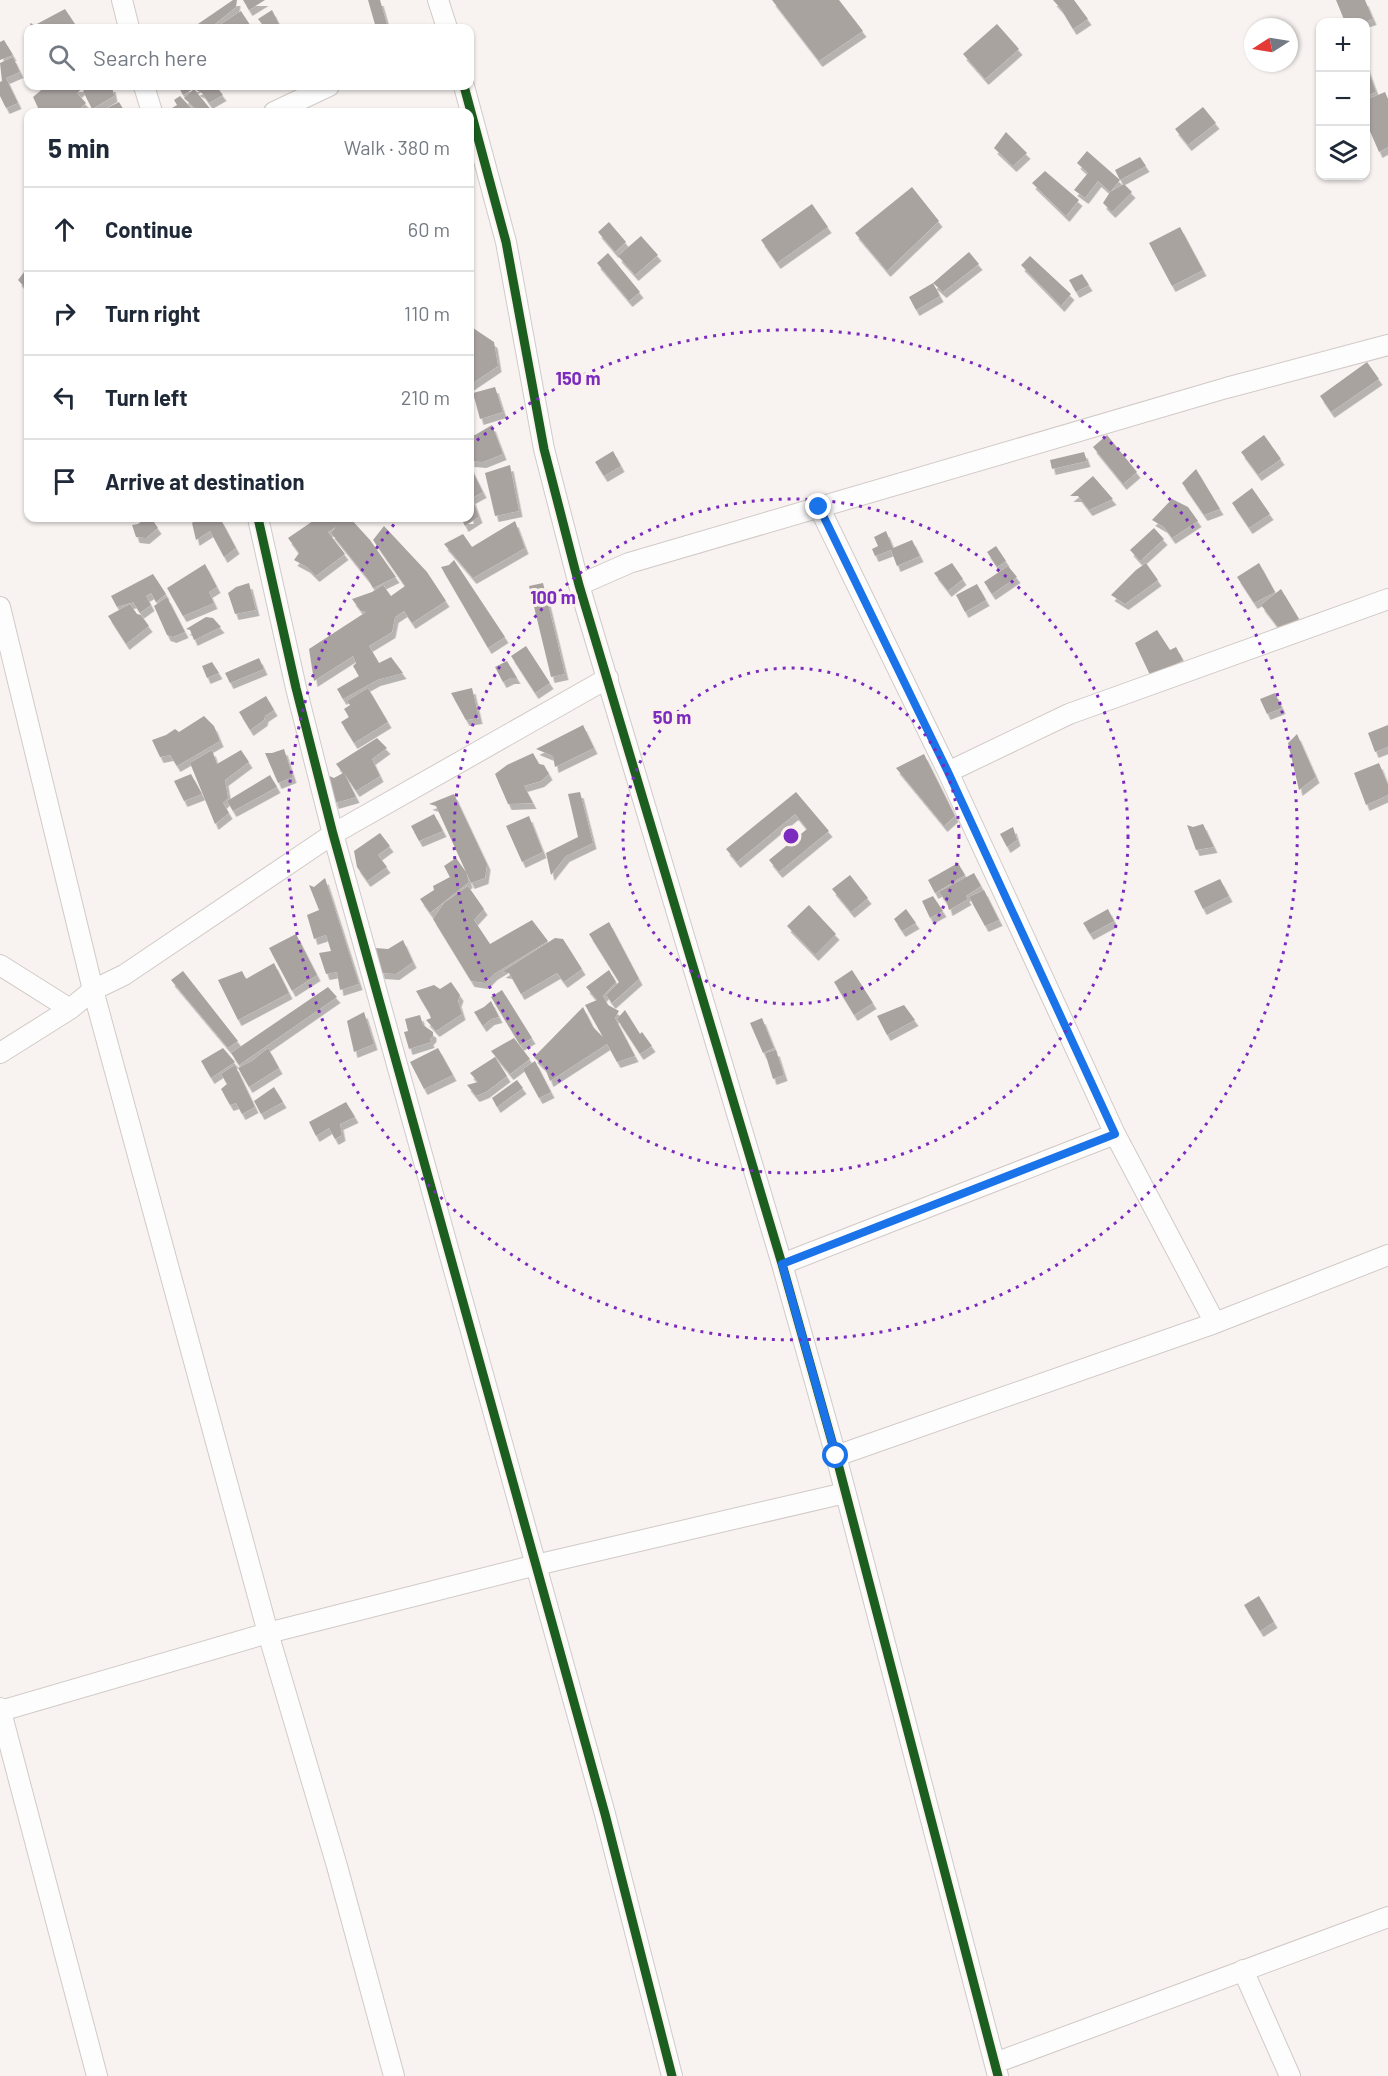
<!DOCTYPE html>
<meta charset="utf-8">
<style>
body{margin:0;font-family:Barlow,sans-serif;background:#f6f6f7;color:#1f2937}
.controls{position:absolute;right:18px;top:18px;display:grid;overflow:hidden;border-radius:12px;box-shadow:0 2px 4px #0004}
.controls button{width:54px;height:54px;display:grid;place-items:center;padding:0;border:0;border-bottom:2px solid #e0e1e3;background:#fff;color:#1f2937;font:30px sans-serif}
.compass{position:absolute;left:1244px;top:18px;width:54px;height:54px;border-radius:50%;background:#fff;box-shadow:0 2px 4px #0004;rotate:258deg}
.stop{position:absolute;width:18px;height:18px;margin:-14px;border:4px solid #1a73e8;border-radius:50%;background:#fff}
.stop.end{background:#1a73e8;border-color:#fff;box-shadow:0 2px 6px #0008}
.list{margin:0;padding:0;list-style:none}
h2{display:flex;justify-content:space-between;align-items:center;height:78px;margin:0;padding:0 24px;font-size:26px}
h2 small{font-size:20px;font-weight:400;color:#747a83}
.list li{display:grid;grid-template-columns:39px 1fr auto;gap:18px;align-items:center;box-sizing:border-box;height:84px;padding:0 24px;border-top:2px solid #e0e1e3}
.list b{display:block;font-size:22px;white-space:nowrap}
.list em{font-size:20px;font-style:normal;color:#747a83}
.icon{flex:none;width:33px;height:33px;fill:none;stroke:currentColor;stroke-width:2;stroke-linecap:round;stroke-linejoin:round}
.map{position:relative;flex:none;width:1388px;height:2076px;overflow:hidden}
.search{position:absolute;background:#fff;box-shadow:0 2px 4px #0004;left:24px;top:24px;width:450px;height:66px;display:flex;align-items:center;gap:15px;box-sizing:border-box;padding:0 21px;border-radius:12px;color:#747a83;font-size:22px}
.panel{position:absolute;background:#fff;box-shadow:0 2px 4px #0004;left:24px;top:108px;width:450px;height:414px;border-radius:12px}
.map>svg:first-child{display:block}
.building{fill:#a9a3a0;filter:url(#shadow)}
.lines{fill:none;stroke-linecap:round;stroke-linejoin:round}
.minor-casing{stroke:#d1cac7;stroke-width:22}
.minor{stroke:#fefdfd;stroke-width:20}
.cycleway-casing{stroke:#fcf2ed;stroke-width:13}
.cycleway{stroke:#1b5e20;stroke-width:9}
.route{stroke:#1a73e8;stroke-width:8}
.ring{fill:none;stroke:#7b2cbf;stroke-width:3;stroke-dasharray:3 6}
.centre{fill:#7b2cbf;stroke:#fcf2ed;stroke-width:3}
.ring-label{font-size:18px;text-anchor:middle;font-weight:bold;fill:#7b2cbf;stroke:#fcf2ed;stroke-width:6;stroke-linejoin:round;paint-order:stroke}
</style>
<div class="map">
<svg width="1388" height="2076" viewBox="0 0 1388 2076">
<defs>
<filter id="shadow"><feDropShadow dx="3.5" dy="6" stdDeviation="0" flood-color="#0004"/></filter>
</defs>
<rect width="100%" height="100%" fill="#f8f3f0"/>
<path class="building" d="M233,0h4l-1,7 -26,21h-13l-2,-2z
M243,0h22l-16,10z
M368,0h12l8,28h-12z
M772,0h67l24,31 -44,30z
M1053,0h21l14,19 -15,10 -12,-20z
M1336,0h29l8,19 -9,3h-19z
M65,9l10,15 -8,4 -5,-2 -5,2h-26l-1,-5 5,2z
M272,10l9,18h-16l-7,-9z
M241,11l11,17h-37z
M997,24l22,25 -34,30 -22,-25z
M4,40l9,15 -13,5v-18z
M13,57l7,15 -14,6 12,25 -12,5 -6,-12v-14l2,-1 -2,-18z
M1366,65l10,27 -10,4z
M46,86h39l-8,7 9,10 -10,9h-36l-7,-15z
M91,86h21l2,10 -22,13 -9,-18z
M178,86h20l-15,9z
M203,86h13l7,9 -14,8 -7,-10 -6,-3z
M194,89l18,22 -13,1 -15,-14z
M1385,92l3,7v48l-9,5 -13,-30v-22z
M180,96l15,16h-37l-1,-2 10,1 10,-6 -3,-5z
M119,102l6,10h-18l-2,-3z
M1203,107l13,16 -28,22 -13,-16z
M1006,132l21,21 -14,13 -19,-18z
M1087,151l33,29 -10,12 -12,-11 -13,17 -11,-8 14,-17 -11,-10z
M1140,157l6,9 -26,14 -5,-10z
M1045,171l34,29 -13,16 -34,-33z
M1124,184l8,8 -20,20 -9,-9 7,-11z
M912,187l27,34 -52,50 -32,-38z
M812,204l16,23 -51,36 -16,-23z
M609,222l17,20 -11,10 -17,-20z
M1180,227l23,43 -31,16 -23,-43z
M641,236l17,19 -23,20 -17,-19z
M969,252l10,12 -36,28 -10,-9 7,13 -24,14 -7,-13 24,-14z
M608,253l32,39 -11,9 -32,-38z
M1030,256l41,38 -10,12 -40,-41z
M28,267v24l-10,-11z
M1082,274l7,11 -13,7 -7,-12z
M470,326l24,16 4,24 -28,19v-25l4,-3 -2,-8 -2,1z
M1367,362l12,17 -48,33 -11,-16z
M495,387l8,25 -23,7 -7,-26z
M492,425l11,29 -20,8 -12,-1 -1,-26h5z
M1107,435l30,37 -14,12 -30,-37z
M1264,435l17,24 -23,16 -17,-23z
M613,451l8,15 -17,10 -9,-14z
M1084,452l3,9 -35,8 -2,-9z
M510,465l9,46 -24,5 -10,-43z
M470,466l13,26 -11,6 7,19 -14,9 -4,-8h9z
M1196,469l24,40 -16,6 -22,-32z
M1093,476l20,23 -24,11 -11,-14h-8z
M1252,488l18,26 -21,14 -17,-25z
M1172,499l16,8 10,14 -26,17 -8,-11 -12,-7z
M146,518h5l7,10 -12,10 -10,-1 -4,-12 6,-1z
M199,518h21l16,30 -12,9 -14,-26 -14,9 -4,-17z
M310,518h40l20,22 26,37 -23,11 -5,-9 -37,-46 5,-6 -8,5 17,22 -29,22 -9,-9 -13,-7 5,-7 -11,-15 25,-17z
M515,521l10,27 -52,30 -29,-34 19,-10 9,13z
M384,526l43,46 19,29 -34,22 -8,-12 -9,6 -3,15 -23,14 10,17 12,-6 12,16 -26,7 -34,19 -6,-10 22,-13 -6,-10 3,-3 -3,-7 -39,25 -5,-32 57,-37 -5,-1 -9,-12 20,-7 11,-7 8,11 14,-10 -32,-46z
M1154,528l10,11 -24,22 -10,-11z
M886,531l7,17 19,-8 8,16 -23,10 -6,-16 -16,6 -3,-7 6,-3 -4,-9z
M996,546l10,15 -9,6 -10,-15z
M454,560l51,77 -17,11 -47,-81 8,-2z
M952,563l11,16 -15,12 -14,-18z
M1146,563l12,17 -33,24 -14,-9 25,-25z
M1259,563l16,29 -21,11 -17,-26z
M205,564l12,23 -8,5 5,11 -31,13 -16,-28z
M1008,566l9,11 -25,17 -8,-12z
M153,574l13,20 -10,8 -5,-9 -5,3 5,9 -11,8 -7,-11h1l-17,5 -6,-11z
M249,583l7,27 -21,4 -7,-21 8,-6z
M543,583l22,91 -14,3 -22,-91z
M977,584l9,16 -21,12 -9,-17z
M1281,589l18,30 -13,6 -5,6 -20,-26z
M167,597l18,35 -12,5 -6,-2 -13,-29z
M130,604l7,10 4,1 8,11 -23,18 -18,-28z
M206,617l7,1 8,9 -27,13 -4,-10 -4,-1z
M1157,630l13,20 6,-3 7,13 -22,12 -11,3 -15,-32z
M526,646l24,37 -15,10 -24,-37z
M259,658l5,11 -34,14 -5,-10z
M507,661l10,17h-6l-8,4 -8,-15z
M212,662l7,11 -12,5 -5,-12z
M368,688l20,34 -34,21 -13,-21 8,-5 -5,-8 6,-4 -3,-4z
M472,688l7,30 -13,2 -15,-27z
M1275,693l7,15 -15,6 -7,-15z
M266,696l8,14 -9,6 -1,4 -14,10 -11,-18z
M204,716l10,10 6,15 -43,25 -7,-11 -10,2 -8,-17 14,-5 9,-6 4,3z
M583,725l11,23 -39,19 -2,-11 -17,-7z
M1388,725v22l-13,5 -7,-19z
M1297,734l19,43 -17,13 -11,-47z
M377,738l10,10 -15,11 8,17 -24,15 -12,-18 12,24 -21,6 -8,-28 7,3 9,-5 -7,-9z
M284,749l9,28 -15,6 -13,-30h7z
M212,750l5,14 24,-14 8,12 -24,18 3,18 -5,5 6,10 -14,11 -25,-61z
M533,753l6,11 5,1 5,9 -8,7 -17,5 9,17 -25,1 -13,-30 12,-9z
M924,754l31,62 -11,10 -48,-58z
M1379,763l9,22v10l-22,10 -12,-32z
M191,774l11,20 -18,7 -10,-20z
M270,775l7,12 -44,24 -6,-10z
M580,792l13,51 -27,13 -15,19 -5,-22 32,-16 -10,-43z
M796,792l33,39 -50,41 -10,-12 38,-31 -12,-15 -58,48 -11,-13z
M454,794l33,70 -2,14 -14,5 -35,-77 -7,-2z
M434,814l9,17 -24,10 -8,-15z
M529,816l14,36 -21,10 -16,-36z
M1203,824l11,23 -18,3 -9,-25 6,2z
M1013,827l4,13 -10,7 -7,-13z
M380,833l10,13 -12,9 9,12 -20,14 -10,-14 -3,-16z
M456,858l10,14 3,10 -39,31 -10,-14 14,-9 -1,-4 17,-9 -6,-11z
M958,863l7,12 -30,18 -7,-13z
M974,873l7,13 -15,10 2,3 -19,11 -2,-7 -8,-11z
M850,875l18,23 -17,14 -19,-23z
M325,878l34,106 -19,6 -3,-18 -11,2 -7,-21 12,-2 -5,-16 -12,4 -7,-24 12,-5 -10,-25 5,2z
M1220,879l9,17 -26,13 -9,-18z
M468,886l16,23 -10,11 16,24 42,-24 16,21 -54,33 -9,9 -14,-2 -38,-62 11,-16z
M984,890l15,30 -14,6 -16,-29z
M933,896l10,15 -13,7 -8,-17z
M809,905l27,29 -21,21 -28,-29z
M906,909l10,14 -14,8 -8,-12z
M1108,909l6,12 -24,13 -7,-11z
M609,922l30,57 -27,24 -6,-8 13,-13 -30,-48z
M296,934l21,41 -25,16 -23,-43z
M555,938l8,1 19,30 -18,13 -7,-9 -36,21 -12,-21 -7,-1z
M403,940l10,22 -17,12 -15,-1 -6,-25 13,1z
M274,963l15,30 -51,27 -20,-40 24,-9 4,8z
M609,970l7,12 -13,14 5,9 11,6 -4,7 20,38 -18,6 -10,-18 -57,37 -5,-13 -11,-11 49,-50 10,20 10,10 -18,-32 12,-5 -11,-13z
M852,970l21,33 -19,12 -20,-33z
M183,971l55,70 -10,7 -57,-68z
M451,982l9,13 -2,6 4,13 -26,17 -10,-11 5,-2 -2,-5 -13,-22 18,-6 6,4z
M328,987l9,10 -98,68 -8,-12z
M502,990l30,48 -12,7 -29,-48z
M491,1001l8,16 -8,2 -8,7 -9,-14 10,-5z
M904,1005l11,15 -28,15 -10,-19z
M625,1010l15,24 2,-2 10,14 -12,8 -23,-35z
M364,1012l10,32 -20,8 -7,-31z
M420,1015l3,10 10,7v4l-3,3 1,3 -22,7 -5,-17 4,-1 -3,-12z
M762,1018l12,30 -11,5 -13,-30z
M514,1038l16,21 -20,15 -19,-23z
M223,1048l12,14 -24,16 -10,-17z
M268,1048l11,20 -30,19 -11,-19 14,-7z
M438,1048l15,27 -29,14 -14,-27z
M776,1050l8,25 -11,4 -8,-26z
M495,1057l12,19 -21,16 -10,4 -9,-11 11,-3 -8,-9z
M535,1061l16,31 -12,6 -16,-29z
M235,1065l20,42 -13,7 -6,-11 -6,2 -9,-16 6,-5 -6,-10z
M517,1080l6,8 -26,19 -5,-9z
M274,1087l9,15 -22,12 -7,-13z
M346,1102l9,15 -15,7 2,11 -7,4 -6,-11 -13,8 -7,-14z
M1259,1596l15,26 -14,9 -16,-26z"/>
<g class="lines">
<g class="minor-casing">
<path id="minor" d="M122,0l7,28
M438,0l9,28
M144,86l8,26
M464,86l42,156 38,207 35,136 203,679 54,192 162,620
M274,112l55,-26
M819,507l129,265 167,362 100,189
M258,518l38,170 37,146 272,980 67,262
M579,585l50,-22 597,-175 162,-43
M0,607l93,383 175,643 69,233 57,210
M948,772l121,-58 319,-115
M0,965l70,44
M0,1053l70,-44 23,-19 31,-15 209,-141 275,-156
M782,1264l333,-130
M836,1456l379,-133 173,-68
M0,1708l97,368
M1,1711l267,-78 268,-68 309,-72
M1243,1970l47,106
M995,2063l393,-146"/>
</g>
<use href="#minor" class="minor"/>
<g class="cycleway-casing">
<path id="cycleway" d="M464,86l42,156 38,207 35,136 203,679 54,192 162,620
M258,518l38,170 37,146 272,980 67,262"/>
</g>
<use href="#cycleway" class="cycleway"/>
</g>
<g class="lines">
<path class="route" d="M819,507l129,265 167,362 -333,130 54,192"/>
</g>
<g class="ring">
<circle cx="791" cy="836" r="168"/>
<circle cx="791" cy="836" r="337"/>
<path d="M470 446A505 505 0 1 1 399 518"/>
</g>
<circle cx="791" cy="836" r="9" class="centre"/>
<g class="ring-label">
<text x="578" y="385">150 m</text>
<text x="553" y="604">100 m</text>
<text x="672" y="724">50 m</text>
</g>
</svg>
<div class="controls">
<button>+</button>
<button>−</button>
<button><svg class="icon" aria-label="layers" viewBox="0 0 24 24"><path d="M12 4l9 5-9 5-9-5zM3 14l9 5 9-5"/></svg></button>
</div>
<svg class="compass" viewBox="-18 -18 36 36"><path d="M0-13l5 13h-10z" fill="#e53935"/><path d="M0 13l5-13h-10z" fill="#747a83"/></svg>
<div class="stop" style="left:836px;top:1456px"></div>
<div class="stop end" style="left:819px;top:507px"></div>
<div class="search"><svg class="icon" aria-label="search" viewBox="0 0 24 24"><circle cx="10" cy="10" r="6"/><path d="M15 15l6 6"/></svg>Search here</div>
<section class="panel">
<h2>5 min<small>Walk · 380 m</small></h2>
<ul class="list">
<li><svg class="icon" aria-label="ahead" viewBox="0 0 24 24"><path d="M12 20V5M6 11l6-6 6 6"/></svg><div><b>Continue</b></div><em>60 m</em></li>
<li><svg class="icon" aria-label="right" viewBox="0 0 24 24"><path d="M7 20v-9h11M14 6l5 5-5 5"/></svg><div><b>Turn right</b></div><em>110 m</em></li>
<li><svg class="icon" aria-label="left" viewBox="0 0 24 24"><path d="M17 20v-9H6M10 6l-5 5 5 5"/></svg><div><b>Turn left</b></div><em>210 m</em></li>
<li><svg class="icon" aria-label="arrive" viewBox="0 0 24 24"><path d="M6 21V4h12l-3 4 3 4H6"/></svg><div><b>Arrive at destination</b></div></li>
</ul>
</section>
</div>
